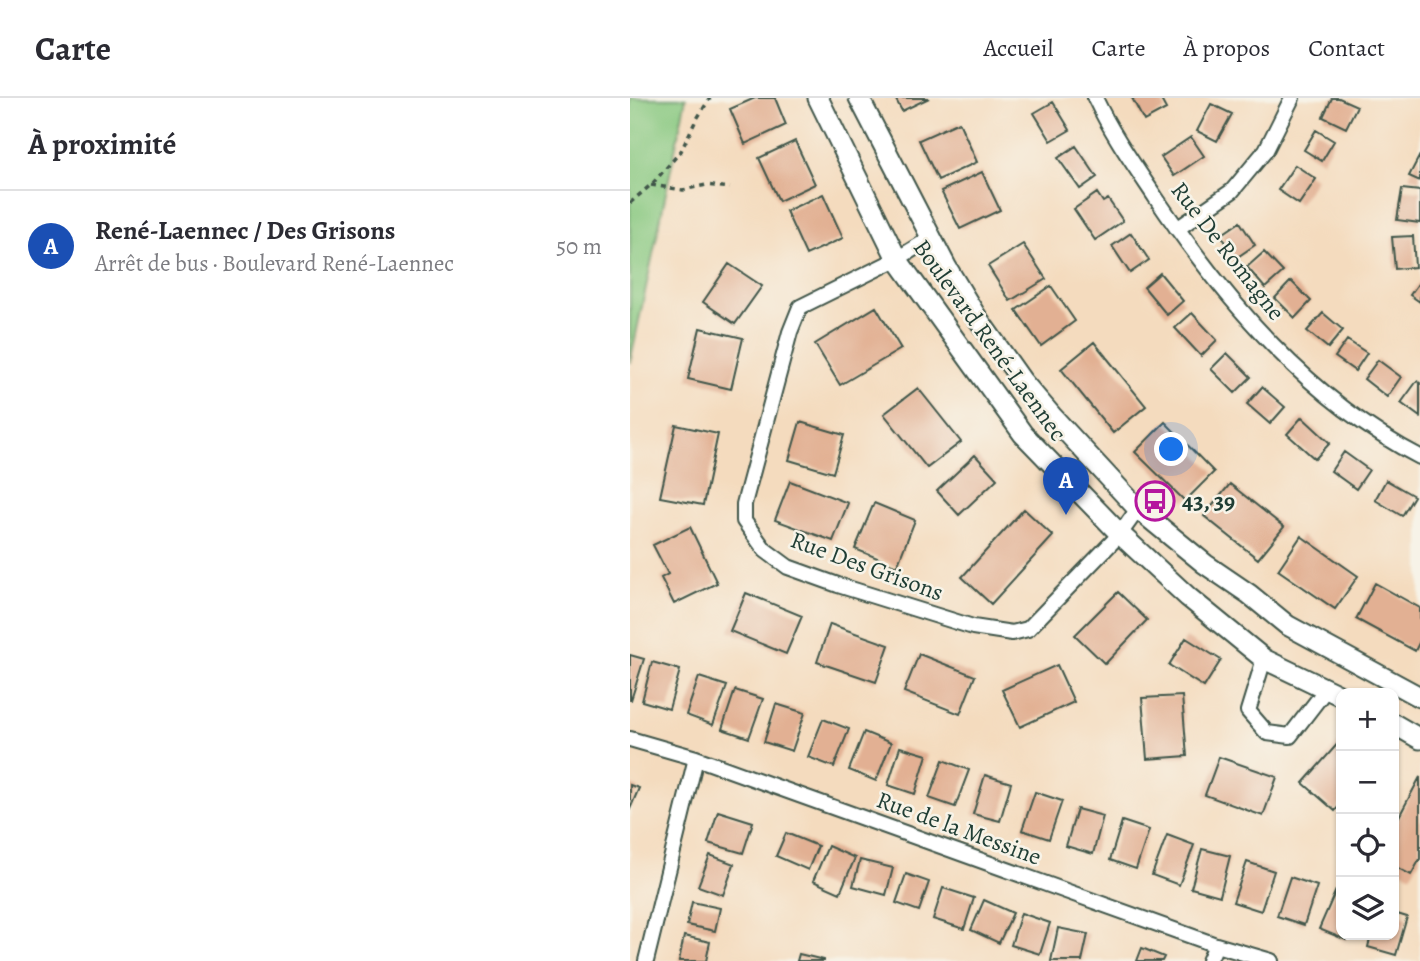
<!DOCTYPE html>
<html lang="fr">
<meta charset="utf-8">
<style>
body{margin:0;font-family:Alegreya,serif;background:#f7f7f7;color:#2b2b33}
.controls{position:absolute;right:21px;bottom:21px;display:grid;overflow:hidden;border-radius:14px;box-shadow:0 2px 5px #0004}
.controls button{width:63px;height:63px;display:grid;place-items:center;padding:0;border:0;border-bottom:2px solid #e1e1e2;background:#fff;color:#2b2b33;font:35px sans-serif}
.you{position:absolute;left:542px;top:352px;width:24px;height:24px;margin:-18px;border:5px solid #fff;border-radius:50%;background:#1a73e8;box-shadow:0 0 0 10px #1a73e833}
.badge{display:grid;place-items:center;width:46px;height:46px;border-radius:50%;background:#db2777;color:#fff;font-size:23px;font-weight:700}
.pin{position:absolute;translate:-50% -58px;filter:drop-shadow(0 2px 4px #0008)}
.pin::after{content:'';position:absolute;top:37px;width:24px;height:21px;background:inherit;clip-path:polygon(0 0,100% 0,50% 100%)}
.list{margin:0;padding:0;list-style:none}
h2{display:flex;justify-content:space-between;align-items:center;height:91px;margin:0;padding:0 28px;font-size:30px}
h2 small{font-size:23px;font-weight:400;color:#7c7c81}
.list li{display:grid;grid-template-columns:46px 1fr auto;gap:21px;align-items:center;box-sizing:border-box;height:112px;padding:0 28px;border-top:2px solid #e1e1e2}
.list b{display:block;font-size:26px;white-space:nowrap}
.list p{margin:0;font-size:23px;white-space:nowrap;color:#7c7c81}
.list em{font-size:23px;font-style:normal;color:#7c7c81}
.icon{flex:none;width:38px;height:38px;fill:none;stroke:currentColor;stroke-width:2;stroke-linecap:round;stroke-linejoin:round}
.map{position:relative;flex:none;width:790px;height:863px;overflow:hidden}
header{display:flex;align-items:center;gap:42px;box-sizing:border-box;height:98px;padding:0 35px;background:#fff;border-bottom:2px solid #e1e1e2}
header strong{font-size:33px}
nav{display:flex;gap:38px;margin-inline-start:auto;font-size:24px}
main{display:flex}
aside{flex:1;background:#fff}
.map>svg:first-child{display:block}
.green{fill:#88c880;stroke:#54825a;stroke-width:2}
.building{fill:#e2b093}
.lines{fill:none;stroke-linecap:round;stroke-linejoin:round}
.street-casing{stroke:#3f5549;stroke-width:18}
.secondary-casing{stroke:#3f5549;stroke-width:23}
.path{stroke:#3f5549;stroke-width:3.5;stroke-dasharray:5 5;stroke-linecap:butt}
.street{stroke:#fff;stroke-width:14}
.secondary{stroke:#fff;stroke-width:19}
.labels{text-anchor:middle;stroke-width:5;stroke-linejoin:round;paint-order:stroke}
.street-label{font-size:24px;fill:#1f3d34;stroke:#f7f3e8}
.poi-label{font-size:24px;font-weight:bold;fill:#1f3d34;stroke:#f7f3e8;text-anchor:start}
</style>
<header>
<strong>Carte</strong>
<nav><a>Accueil</a><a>Carte</a><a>À propos</a><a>Contact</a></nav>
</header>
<main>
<aside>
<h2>À proximité<small></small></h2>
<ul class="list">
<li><span class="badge" style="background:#1a4fb4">A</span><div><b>René-Laennec / Des Grisons</b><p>Arrêt de bus · Boulevard René-Laennec</p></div><em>50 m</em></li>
</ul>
</aside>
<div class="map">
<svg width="790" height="863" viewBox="0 0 790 863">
<rect width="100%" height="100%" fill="#f7f3e8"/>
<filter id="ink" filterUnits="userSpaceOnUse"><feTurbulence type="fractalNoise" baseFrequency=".0143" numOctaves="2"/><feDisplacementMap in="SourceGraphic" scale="14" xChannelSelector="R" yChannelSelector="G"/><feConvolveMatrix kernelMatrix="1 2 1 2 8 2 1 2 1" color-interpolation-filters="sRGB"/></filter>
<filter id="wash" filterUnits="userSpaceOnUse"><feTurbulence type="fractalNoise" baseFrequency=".00686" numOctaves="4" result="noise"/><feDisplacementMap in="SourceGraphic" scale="28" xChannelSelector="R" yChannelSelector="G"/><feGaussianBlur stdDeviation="1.57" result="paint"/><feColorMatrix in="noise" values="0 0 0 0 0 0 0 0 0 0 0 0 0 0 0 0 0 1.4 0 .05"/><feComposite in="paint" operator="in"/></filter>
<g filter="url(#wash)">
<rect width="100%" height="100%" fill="#f4dbbe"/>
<path class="green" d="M0,0h56l-56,265z"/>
<g id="blocks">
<path class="building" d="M125,0h20l11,27 -41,19 -15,-35z
M265,0h34l-27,13z
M502,0h28l6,11 -22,12z
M702,0h7l18,8 -11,22 -23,-11z
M423,4l17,28 -19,11 -17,-28z
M581,6l21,10 -15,27 -20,-10z
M329,24l18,40 -39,18 -19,-40z
M686,32l18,11 -12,20 -18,-11z
M561,39l13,19 -30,20 -13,-19z
M165,43l20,43 -36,17 -20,-43z
M446,48l21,31 -17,12 -22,-31z
M790,57v26l-11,-5z
M665,67l21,14 -17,25 -21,-14z
M352,74l18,38 -40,19 -19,-38z
M772,91l18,2v32l-23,-3z
M467,95l6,9 5,-3 15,22 -28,19 -21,-31z
M193,96l20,44 -37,17 -20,-44z
M610,124l15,23 -19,13 -15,-23z
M501,135l18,27 -19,13 -18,-27z
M783,138l2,31 -20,2 -3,-32z
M393,146l23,35 -36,22 -22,-35z
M634,154l19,20 -18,16 -18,-21z
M99,166l33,22 -27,38 -32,-22z
M530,175l23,28 -16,14 -23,-28z
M661,183l20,20 -16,17 -20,-20z
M790,183v21l-10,-7z
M421,188l24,35 -34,25 -25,-36z
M246,209l25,42 -61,36 -25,-41z
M562,215l25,27 -16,16 -26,-28z
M693,215l20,17 -15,18 -21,-17z
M70,230l43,10 -12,51 -43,-10z
M717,242l20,13 -12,18 -20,-14z
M464,244l52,64 -33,27 -52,-64z
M597,255l24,24 -16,16 -24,-24z
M748,262l23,17 -14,20 -23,-18z
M787,283l3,2v34l-19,-14z
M632,289l23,20 -15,17 -23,-20z
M288,290l43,54 -34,26 -43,-54z
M672,319l28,26 -15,16 -28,-25z
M170,324l44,13 -11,38 -44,-13z
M535,324l49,50 -29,29 -50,-49z
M46,327l42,9 -15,71 -43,-8z
M714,354l25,18 -13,19 -25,-18z
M345,357l22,24 -38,36 -22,-24z
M756,382l28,16 -12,20 -27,-16z
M160,383l58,22 -15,38 -58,-21z
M600,386l54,43 -26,32 -54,-43z
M244,405l41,17 -18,46 -42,-17z
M394,411l29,27 -62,68 -29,-27z
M60,429l27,56 -43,21 -13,-26 7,-4 -15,-29z
M671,438l57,40 -23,33 -57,-39z
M745,485l45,25v33l-5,10 -59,-32z
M488,494l29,28 -42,44 -30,-29z
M116,495l56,23 -16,38 -56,-23z
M200,526l59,21 -13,37 -59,-20z
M556,540l35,22 -17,27 -35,-22z
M289,556l56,22 -15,38 -56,-22z
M0,557l14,4 -13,41h-1z
M22,564l28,8 -11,39 -27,-8z
M427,567l17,37 -54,25 -18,-37z
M69,579l28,9 -14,39 -27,-10z
M105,592l28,9 -14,39 -27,-9z
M552,598l5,60 -40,3 -5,-61z
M146,606l29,9 -13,38 -28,-9z
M193,621l26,10 -15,38 -26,-10z
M234,634l27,11 -15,38 -27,-11z
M711,642v64l-6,7 -32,-28z
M270,649l27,8 -12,39 -27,-9z
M589,659l58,20 -14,39 -58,-21z
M313,662l26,10 -14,37 -26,-9z
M355,677l26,8 -11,38 -27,-7z
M790,679v82l-9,16 -17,-9v-40z
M0,687l9,3 -9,21z
M405,694l27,9 -13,38 -27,-9z
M447,711l26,7 -10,38 -27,-8z
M88,713l35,11 -10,31 -35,-10z
M492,723l27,9 -13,39 -26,-9z
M156,735l32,13 -10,24 -32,-14z
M537,737l27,10 -15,40 -27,-10z
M198,748l27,12 -15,35 -27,-12z
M572,751l28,7 -10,40 -29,-8z
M80,757l24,9 -11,31 -25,-9z
M230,762l33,8 -7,27 -33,-9z
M617,764l27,9 -13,40 -28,-9z
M276,776l23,8 -10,29 -23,-8z
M660,779l27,9 -13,39 -27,-9z
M313,790l31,10 -10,31 -31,-10z
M706,792l5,2v43h7l-2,5 -27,-11z
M354,802l29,13 -14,30 -28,-13z
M62,804l28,6 -5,23 -28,-6z
M391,815l29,10 -10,31 -29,-9z
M764,815l13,4 -11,38 -28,-8 3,-12h23z
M428,830l30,6 -6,27h-31z
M54,838l26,6 -4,19h-27z
M512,850l22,9 -2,4h-25z
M169,856l25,6v1h-27z"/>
</g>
</g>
<g filter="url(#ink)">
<use href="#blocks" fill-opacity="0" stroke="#3f5549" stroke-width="2"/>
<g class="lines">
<g class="street-casing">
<path id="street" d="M465,0c17,36 39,67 61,100 69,102 153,202 264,259
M547,131l55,-38 34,-41 26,-52
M301,140l-34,21 -97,48 -10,25 -46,172v17l21,29 23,17 50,18 135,42 39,6 16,-4 92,-95 18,-25
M634,561l-16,52 19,22 23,3 37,-48
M0,641l66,19 520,187 55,16
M16,863l50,-203
M579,863l7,-16"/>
</g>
<g class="secondary-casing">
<path id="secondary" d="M188,0l79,161 126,175 97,100 68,63 76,62 77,37
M229,0l88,170 29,48 46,65 30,35 86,93 67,55 44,30 38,31 133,72
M764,626l26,15"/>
</g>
<path class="path" d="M21,87l32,5 23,-5 24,3
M0,105l23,-20 28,-32 14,-29 15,-24"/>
<use href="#street" class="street"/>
<use href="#secondary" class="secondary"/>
</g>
</g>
<defs>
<g id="bus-ring" transform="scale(2.0125)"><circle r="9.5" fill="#f7f3e8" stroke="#b5179e" stroke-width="1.5"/><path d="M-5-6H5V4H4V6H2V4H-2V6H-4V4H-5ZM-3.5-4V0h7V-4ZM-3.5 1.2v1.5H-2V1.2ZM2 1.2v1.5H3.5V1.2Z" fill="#b5179e"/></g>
</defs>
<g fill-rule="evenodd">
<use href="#bus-ring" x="525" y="403"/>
</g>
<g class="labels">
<g class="street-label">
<text transform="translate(598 153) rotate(52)" y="8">Rue De Romagne</text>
<text transform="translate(360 242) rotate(54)" y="8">Boulevard René-Laennec</text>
<text transform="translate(237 468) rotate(20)" y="8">Rue Des Grisons</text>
<text transform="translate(329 730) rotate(20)" y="8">Rue de la Messine</text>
</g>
<g class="poi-label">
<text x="552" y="411">43, 39</text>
</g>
</g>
</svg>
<div class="controls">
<button>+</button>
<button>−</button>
<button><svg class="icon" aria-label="locate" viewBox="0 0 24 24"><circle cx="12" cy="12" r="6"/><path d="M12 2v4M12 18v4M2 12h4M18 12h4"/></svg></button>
<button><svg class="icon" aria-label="layers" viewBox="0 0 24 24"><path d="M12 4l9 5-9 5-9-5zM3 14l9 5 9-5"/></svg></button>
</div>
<div class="you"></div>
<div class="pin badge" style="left:436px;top:417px;background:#1a4fb4">A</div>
</div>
</main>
